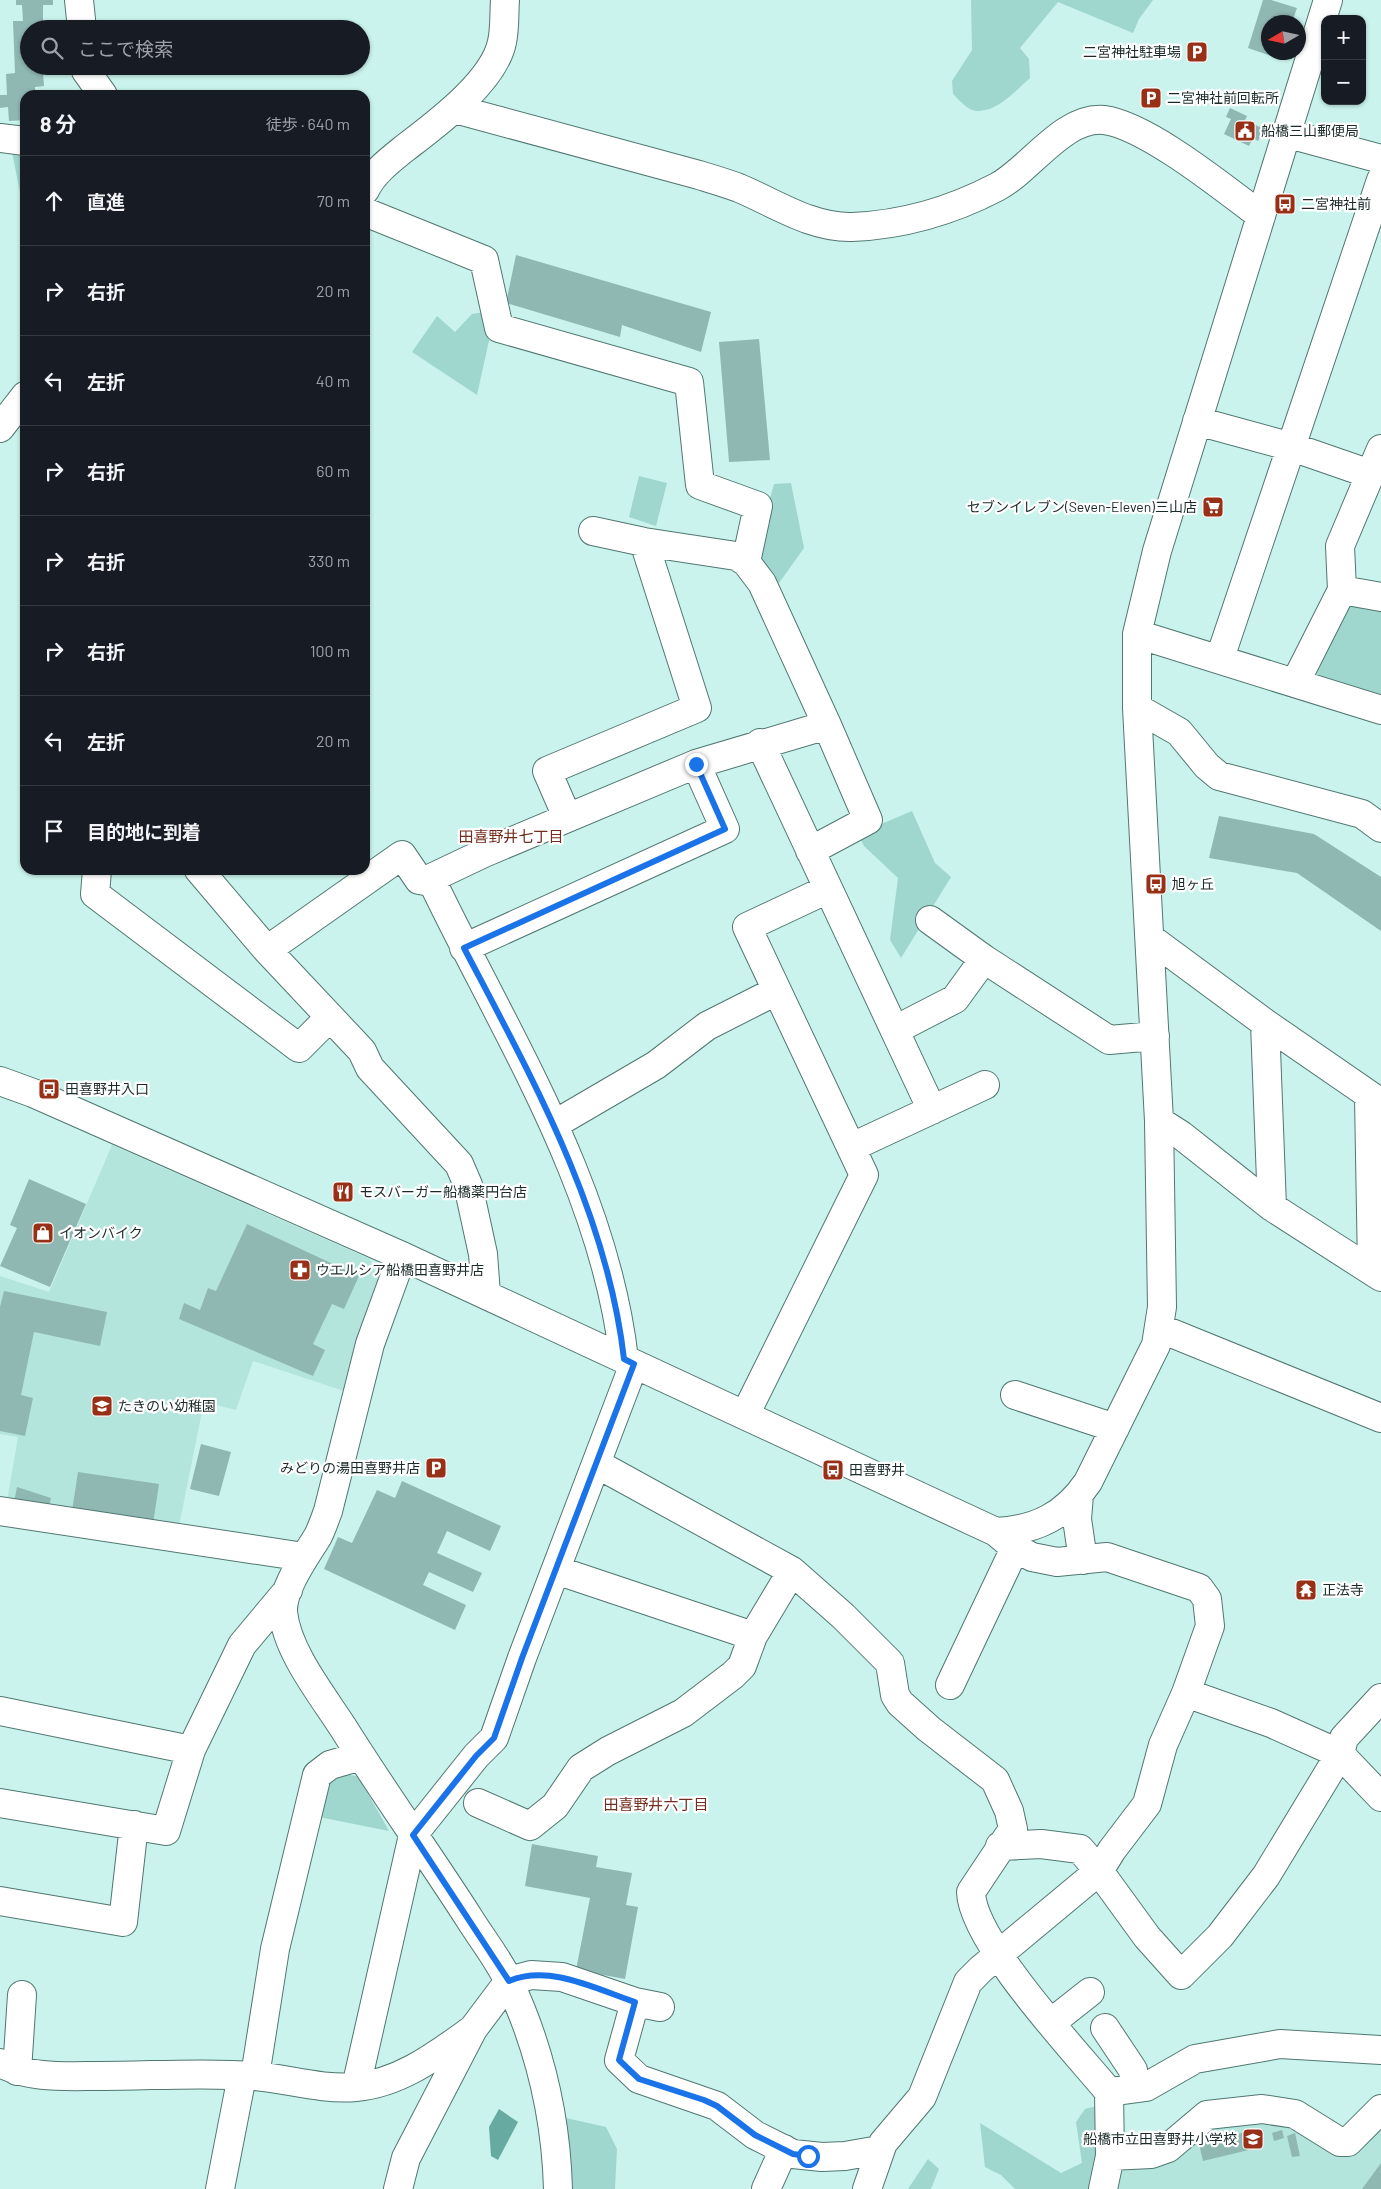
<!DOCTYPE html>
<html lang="ja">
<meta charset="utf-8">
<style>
body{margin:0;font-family:Barlow,"Noto Sans JP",sans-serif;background:#242831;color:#f1f3f6}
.controls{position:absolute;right:15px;top:15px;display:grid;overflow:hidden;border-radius:10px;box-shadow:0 1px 4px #0004}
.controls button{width:45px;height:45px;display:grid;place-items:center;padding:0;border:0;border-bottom:1px solid #363941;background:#171b24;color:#f1f3f6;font:25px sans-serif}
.compass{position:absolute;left:1261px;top:15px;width:45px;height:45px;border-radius:50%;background:#171b24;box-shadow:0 1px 4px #0004;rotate:261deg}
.stop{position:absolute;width:15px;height:15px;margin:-11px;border:4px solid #1a73e8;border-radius:50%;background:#fff}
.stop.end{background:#1a73e8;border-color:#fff;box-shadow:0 1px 5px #0008}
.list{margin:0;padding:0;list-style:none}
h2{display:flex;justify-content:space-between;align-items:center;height:65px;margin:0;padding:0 20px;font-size:21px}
h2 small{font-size:16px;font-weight:400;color:#9ea1a6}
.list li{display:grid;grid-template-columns:32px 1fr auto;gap:15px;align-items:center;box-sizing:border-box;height:90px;padding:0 20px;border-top:1px solid #363941}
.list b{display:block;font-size:19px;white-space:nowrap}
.list em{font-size:16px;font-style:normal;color:#9ea1a6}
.icon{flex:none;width:28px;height:28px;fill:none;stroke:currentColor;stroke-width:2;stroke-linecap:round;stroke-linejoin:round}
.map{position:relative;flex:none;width:1381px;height:2189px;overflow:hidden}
.search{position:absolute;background:#171b24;box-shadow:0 1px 4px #0004;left:20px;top:20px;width:350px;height:55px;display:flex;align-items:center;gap:12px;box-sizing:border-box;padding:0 18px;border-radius:28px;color:#9ea1a6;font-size:19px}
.panel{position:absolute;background:#171b24;box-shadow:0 1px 4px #0004;left:20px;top:90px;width:350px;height:785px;border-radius:15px}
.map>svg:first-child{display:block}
.built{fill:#b4e5dd}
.green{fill:#9fd7ce}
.water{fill:#66aaa1}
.building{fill:#90b8b2}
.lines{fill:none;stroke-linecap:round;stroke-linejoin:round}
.minor-casing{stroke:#517771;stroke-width:30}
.minor{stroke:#fff;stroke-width:28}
.route{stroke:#1a73e8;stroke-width:6}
.labels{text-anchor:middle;stroke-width:4.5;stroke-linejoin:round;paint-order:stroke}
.poi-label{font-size:14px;fill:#1b2b29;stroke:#fff;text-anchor:start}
.neighbourhood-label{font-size:15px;fill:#712d1d;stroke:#fff}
</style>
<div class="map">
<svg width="1381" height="2189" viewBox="0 0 1381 2189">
<rect width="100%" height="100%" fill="#c9f3ec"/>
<path class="built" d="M112,1145l258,114 11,27 -22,47 -15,58 -91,-30 -17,49 -32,-8 -26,129 -172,-24 12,-70 -18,-3v-158l49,16z
M1265,2118l29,5 45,32 42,-35v69h-274l5,-24 96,-42z"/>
<path class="green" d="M971,0h182l-14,19 -6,14 -75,-31 -38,46 9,11 1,19c-15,13 -36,38 -58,32 -7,-3 -14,-11 -19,-16l-1,-13 20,-31z
M12,152l13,1v64z
M484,312l6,24 -13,59 -65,-43 25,-36 18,16 17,-18z
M639,476l28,7 -11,43 -27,-9z
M791,483l13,65 -30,42 -14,-31 1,-27 13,-48z
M1352,604l29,6v87l-65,-21 -4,-7 32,-62z
M912,811l23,52 16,14 -50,81 -11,-18 8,-62 -34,-32 -6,-12z
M340,1774l18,2 31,55 -70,-14 10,-39z
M1102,2105l-6,84h-81l-14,-14 -16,-8 -5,-44 81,50 21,-10 -6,-41 9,-13z
M566,2118l40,9 11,22 -2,40h-45z
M928,2159l11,10 -8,20h-23z"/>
<path class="water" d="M499,2109l19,13 -20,38 -7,-4 -2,-29z"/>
<path class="building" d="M16,0h37v5h-10v16h8l1,8h-23v37h8v7l6,-1 1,14 -9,1v8h-10v25l-16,1 -1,-14 -8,1v-13h7l-1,-21 9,-1 -2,-52h10l-1,-16h-6z
M1263,0h8l26,8 -5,14h-24v30h14l-2,7 -32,-11z
M1230,108l17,8 -2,4 19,9 -6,12 -5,-3 -4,8 -25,-12 7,-15 -5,-2z
M516,255l195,57 -10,40 -79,-27 -2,12 -114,-34z
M759,339l11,121 -41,2 -10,-120z
M1219,816l95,18 67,43v54l-84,-58 -88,-15z
M29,1179l57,25 -36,83 -50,-21 17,-38 -7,-3z
M247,1224l112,52 -15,33 -12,-5 -19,40 12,6 -12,26 -134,-57 5,-16 16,7 8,-22 8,3z
M4,1291l103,21 -7,34 -66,-14 -13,63 12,3 -8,38 -25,-5v-124z
M201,1444l30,8 -12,44 -29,-7z
M78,1472l81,12 -6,40 -81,-13z
M402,1481l99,45 -11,25 -43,-20 -10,22 45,20 -9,19 -44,-20 -6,13 43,20 -11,25 -131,-61 14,-32 14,6 25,-53 18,8z
M17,1487l34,11 -3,14 -35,-5z
M532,1844l66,12 -2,11 36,6 -6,32 12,2 -13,72 -49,-9 14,-72 -65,-12z
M1282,2130l2,8 -10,3 -2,-8z
M1249,2131l4,18 -50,12 -4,-17z
M1295,2133l5,23 -8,1 -5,-21z
M1381,2163v26h-19z"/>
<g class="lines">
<g class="minor-casing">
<path id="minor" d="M79,0l3,29
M85,66l1,5 17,24
M455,109l244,66c13,4 27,8 40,13 36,15 72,40 113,39 50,-2 101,-17 145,-40 33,-17 66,-71 107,-67 42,5 121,69 157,96
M1285,133l96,26
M0,138l25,3
M365,190c8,-17 25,-30 40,-42 30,-23 89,-66 97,-106 3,-13 2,-28 3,-42
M365,212l119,48 15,68 190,54 11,103 58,21 -12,56 16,21 65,142 41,95 -58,31
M1197,421l95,26 78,27
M0,428l25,-32
M593,531l51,11 92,14 10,6
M1342,590l39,7
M1137,634l244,76
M1220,658l161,-478
M1295,683l47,-93 -2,-44 41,-97
M1137,708l42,24 28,34 12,10 143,38 19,14
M760,743l172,367
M567,817l-20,-46 150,-63 -53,-166
M97,870l-2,24 204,154 31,-31
M199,870l68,80 95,101 8,17 89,96 9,21 15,69 3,40
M431,879c74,155 173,306 193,480
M930,920l54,39 125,81 46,-4
M1150,938l115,85 116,80
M464,948l261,-119 -29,-65
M267,950l135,-95 17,25 6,1 59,-28 212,-89 131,-39
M1265,1023l7,184
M895,1030l60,-31 29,-40
M0,1081l33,12 369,163 594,276c40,-2 69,-16 92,-50l68,-137 6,-38 -3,-186 -22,-413v-74l20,-83 171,-551
M1369,1097l3,172
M1159,1121l22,14 91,72 109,70
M555,1124l101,-59 51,-39 69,-35
M852,1147l133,-62
M402,1256l-32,88 -42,167c-3,8 -6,17 -10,25 -12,20 -36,52 -35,76 4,40 40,84 61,117 40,64 84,125 125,189 13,21 30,42 40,64 31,66 47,135 49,207
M1159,1328l222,90
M1015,1395l100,33
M745,1415l119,-240 -117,-248 81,-38
M597,1464l195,107 51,45 47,47 5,32 5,8 29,26 66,51 14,31 4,18 -42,63c1,49 104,159 138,200l37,-5 49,-28 85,-15 101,6
M1079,1495l-2,24 6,41
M0,1511l304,46
M556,1570l197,66
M950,1685l65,-137
M1186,1693l85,30 69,31 41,43
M0,1711l191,39
M0,1803l166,28 25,-81 51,-105 46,-55
M478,1803l52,23 25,-20 26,-38 27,-17 75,-38 50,-38 9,-9 11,-30 39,-65
M1000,1846l41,-2 39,5 19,22 48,66 34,38 39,-39 46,-60 74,-122 4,-16 37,-40
M0,1901l123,21 11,-97
M635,2002l-16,58 20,19 78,27 38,29 38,19 29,3 23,-1 34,-6
M1052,2022l38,-30
M1105,2028l28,42 2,18
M0,2063c31,16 65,13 100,13 51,0 104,-4 155,0 33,3 67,14 101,11 45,-4 82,-33 117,-58
M17,2071l5,-76
M255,2076l20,-127 42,-174 13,-10 31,-9
M356,2087l57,-252 63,-79 18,-18 28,-80 112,-294
M1110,2156l41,-2 17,-6 39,-33 55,-6 33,5 45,28h8l33,-33
M220,2189l22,-113
M398,2189l8,-31 67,-129 36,-48 22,-6 31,2 73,25 25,5
M766,2189l18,-40
M867,2189l16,-46 39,-46 46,-115 13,-13 118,-98 13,-21 35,-46 16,-59 23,-52 24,-67 -3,-27 -8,-11 -92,-31 -50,5 -25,-5 -17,-9 -19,-16
M1103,2189l7,-33 -1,-64"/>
</g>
<use href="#minor" class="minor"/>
</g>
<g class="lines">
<path class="route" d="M696,764l29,65 -261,119c68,130 143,263 160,411l10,5 -112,294 -28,80 -18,18 -63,79 96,146c41,-17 87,8 126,21l-16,58 20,19 65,21 13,6 38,29 38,19 15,2"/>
</g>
<defs>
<g id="parking-square" transform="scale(1.125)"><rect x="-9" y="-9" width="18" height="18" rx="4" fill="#983017" stroke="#fff"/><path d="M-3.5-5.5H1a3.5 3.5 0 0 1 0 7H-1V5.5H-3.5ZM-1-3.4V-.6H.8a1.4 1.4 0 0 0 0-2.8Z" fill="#fff"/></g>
<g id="civic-square" transform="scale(1.125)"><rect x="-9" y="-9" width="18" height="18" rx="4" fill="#983017" stroke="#fff"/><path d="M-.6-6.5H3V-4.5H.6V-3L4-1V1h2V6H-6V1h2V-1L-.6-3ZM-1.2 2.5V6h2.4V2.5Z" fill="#fff"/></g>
<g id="bus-square" transform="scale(1.125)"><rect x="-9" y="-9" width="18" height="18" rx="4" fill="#983017" stroke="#fff"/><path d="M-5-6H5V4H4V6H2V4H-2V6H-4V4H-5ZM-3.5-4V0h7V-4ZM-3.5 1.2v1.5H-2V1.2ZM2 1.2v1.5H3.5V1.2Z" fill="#fff"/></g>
<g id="supermarket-square" transform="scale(1.125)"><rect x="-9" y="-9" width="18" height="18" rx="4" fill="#983017" stroke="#fff"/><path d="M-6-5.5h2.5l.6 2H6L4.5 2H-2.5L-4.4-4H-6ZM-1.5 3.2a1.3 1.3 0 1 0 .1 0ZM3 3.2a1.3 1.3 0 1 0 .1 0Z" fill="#fff"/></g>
<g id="restaurant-square" transform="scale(1.125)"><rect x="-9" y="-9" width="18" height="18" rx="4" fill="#983017" stroke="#fff"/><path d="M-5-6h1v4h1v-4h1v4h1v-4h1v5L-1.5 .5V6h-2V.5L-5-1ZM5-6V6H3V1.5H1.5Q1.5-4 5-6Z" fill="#fff"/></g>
<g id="shop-square" transform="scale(1.125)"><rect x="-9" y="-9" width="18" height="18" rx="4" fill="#983017" stroke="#fff"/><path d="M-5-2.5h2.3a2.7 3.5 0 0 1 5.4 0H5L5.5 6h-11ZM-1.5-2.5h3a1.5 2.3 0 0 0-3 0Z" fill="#fff"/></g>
<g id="pharmacy-square" transform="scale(1.125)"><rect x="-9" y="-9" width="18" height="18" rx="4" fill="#983017" stroke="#fff"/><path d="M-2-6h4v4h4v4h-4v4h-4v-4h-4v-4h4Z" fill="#fff"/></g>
<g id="school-square" transform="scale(1.125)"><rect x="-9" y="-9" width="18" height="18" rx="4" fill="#983017" stroke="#fff"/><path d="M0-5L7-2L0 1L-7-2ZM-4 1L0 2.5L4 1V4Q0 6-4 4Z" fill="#fff"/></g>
<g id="temple-square" transform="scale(1.125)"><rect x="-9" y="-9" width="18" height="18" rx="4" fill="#983017" stroke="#fff"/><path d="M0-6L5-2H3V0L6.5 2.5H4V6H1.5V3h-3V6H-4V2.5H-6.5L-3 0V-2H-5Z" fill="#fff"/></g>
</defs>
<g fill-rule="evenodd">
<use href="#parking-square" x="1197" y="52"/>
<use href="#parking-square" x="1151" y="98"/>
<use href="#civic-square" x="1245" y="131"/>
<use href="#bus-square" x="1285" y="204"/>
<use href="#supermarket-square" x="1213" y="507"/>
<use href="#bus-square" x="1156" y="884"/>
<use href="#bus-square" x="49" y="1089"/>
<use href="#restaurant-square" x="343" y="1192"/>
<use href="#shop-square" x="43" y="1233"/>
<use href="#pharmacy-square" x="300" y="1270"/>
<use href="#school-square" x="102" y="1406"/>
<use href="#parking-square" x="436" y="1468"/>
<use href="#bus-square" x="833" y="1470"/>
<use href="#temple-square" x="1306" y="1590"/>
<use href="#school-square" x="1253" y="2139"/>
</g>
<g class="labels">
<g class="poi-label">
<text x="1181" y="57" text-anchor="end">二宮神社駐車場</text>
<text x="1167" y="103">二宮神社前回転所</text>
<text x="1261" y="136">船橋三山郵便局</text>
<text x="1301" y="209">二宮神社前</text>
<text x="1197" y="512" text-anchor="end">セブンイレブン(Seven-Eleven)三山店</text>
<text x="1172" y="889">旭ヶ丘</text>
<text x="65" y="1094">田喜野井入口</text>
<text x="359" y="1197">モスバーガー船橋薬円台店</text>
<text x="59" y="1238">イオンバイク</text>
<text x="316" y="1275">ウエルシア船橋田喜野井店</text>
<text x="118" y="1411">たきのい幼稚園</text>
<text x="420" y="1473" text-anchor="end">みどりの湯田喜野井店</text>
<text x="849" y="1475">田喜野井</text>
<text x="1322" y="1595">正法寺</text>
<text x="1237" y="2144" text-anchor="end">船橋市立田喜野井小学校</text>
</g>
<g class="neighbourhood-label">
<text x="511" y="842">田喜野井七丁目</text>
<text x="656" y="1810">田喜野井六丁目</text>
</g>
</g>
</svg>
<div class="controls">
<button>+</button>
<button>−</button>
</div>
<svg class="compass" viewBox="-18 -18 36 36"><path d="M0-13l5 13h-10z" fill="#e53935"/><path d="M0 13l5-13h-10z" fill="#9ea1a6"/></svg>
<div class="stop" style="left:808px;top:2156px"></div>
<div class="stop end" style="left:696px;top:764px"></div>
<div class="search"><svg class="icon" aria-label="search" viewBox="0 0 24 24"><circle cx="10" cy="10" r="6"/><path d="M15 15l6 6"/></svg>ここで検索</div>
<section class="panel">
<h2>8 分<small>徒歩 · 640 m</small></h2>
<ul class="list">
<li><svg class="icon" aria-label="ahead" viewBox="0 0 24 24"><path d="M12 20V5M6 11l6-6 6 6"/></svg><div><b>直進</b></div><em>70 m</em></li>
<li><svg class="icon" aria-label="right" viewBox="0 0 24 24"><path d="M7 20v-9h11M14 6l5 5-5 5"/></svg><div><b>右折</b></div><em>20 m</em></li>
<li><svg class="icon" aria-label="left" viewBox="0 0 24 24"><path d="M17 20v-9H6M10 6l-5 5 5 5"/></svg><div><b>左折</b></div><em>40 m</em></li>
<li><svg class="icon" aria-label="right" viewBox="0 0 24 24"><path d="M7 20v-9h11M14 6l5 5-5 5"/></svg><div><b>右折</b></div><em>60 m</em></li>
<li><svg class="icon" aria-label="right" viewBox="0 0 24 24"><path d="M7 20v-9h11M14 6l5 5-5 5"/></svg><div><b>右折</b></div><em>330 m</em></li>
<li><svg class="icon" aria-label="right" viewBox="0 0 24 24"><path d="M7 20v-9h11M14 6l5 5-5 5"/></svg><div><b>右折</b></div><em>100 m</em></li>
<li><svg class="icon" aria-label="left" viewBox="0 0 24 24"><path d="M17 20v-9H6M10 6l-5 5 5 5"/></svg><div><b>左折</b></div><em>20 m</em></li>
<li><svg class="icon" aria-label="arrive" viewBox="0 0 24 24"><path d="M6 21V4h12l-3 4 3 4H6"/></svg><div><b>目的地に到着</b></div></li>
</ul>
</section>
</div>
